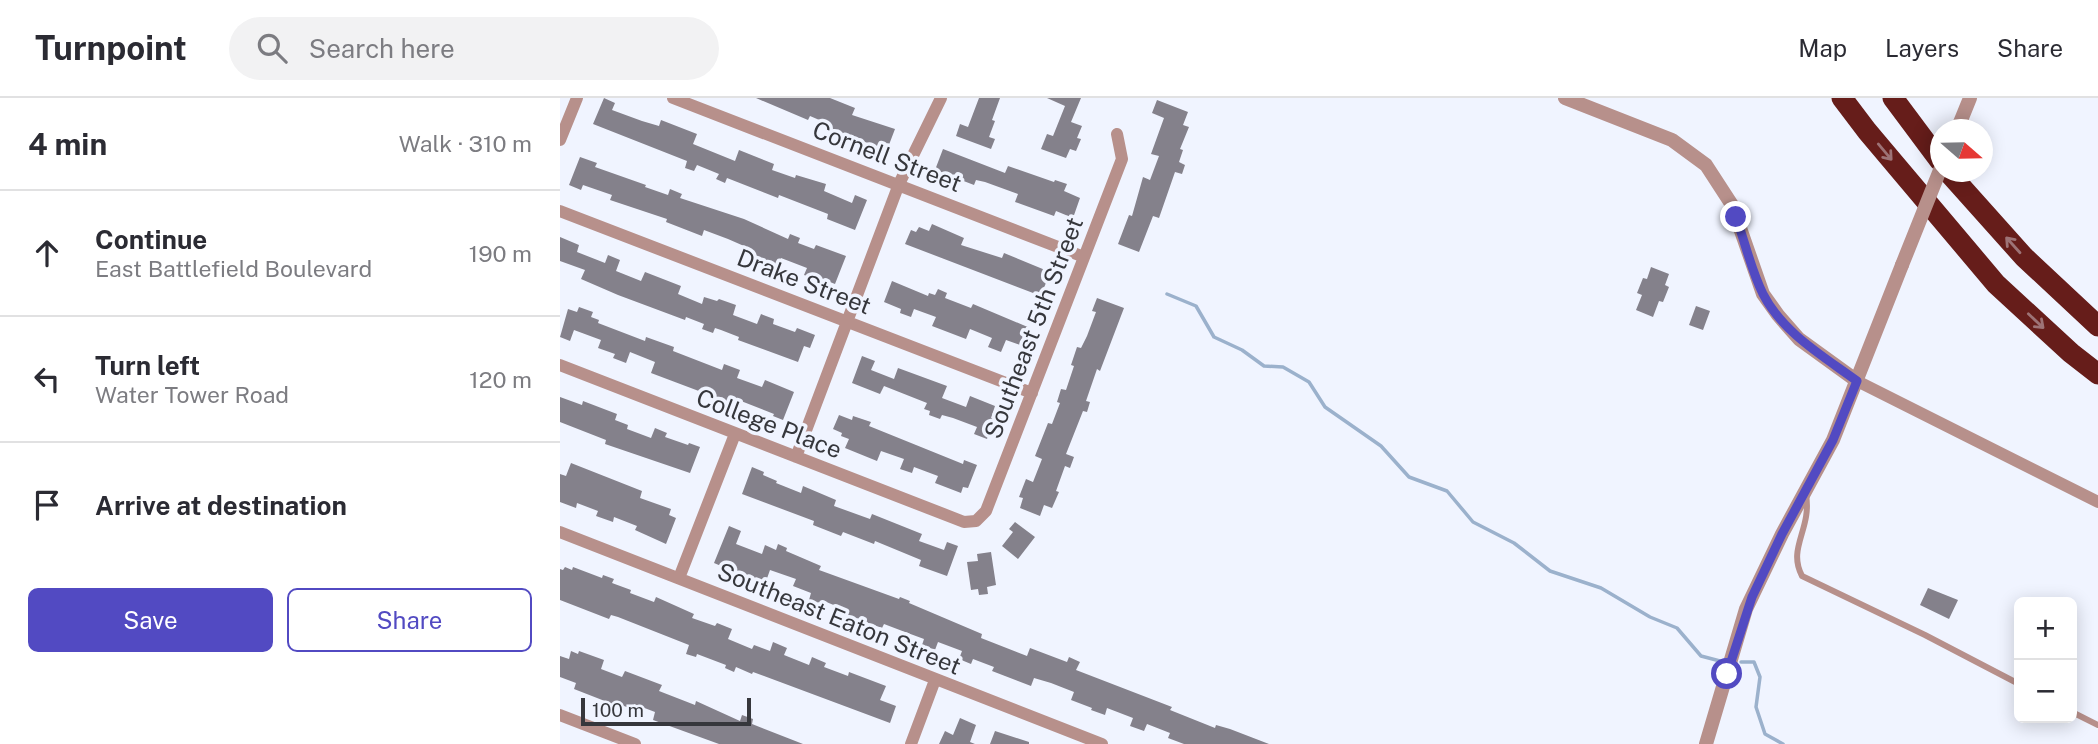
<!DOCTYPE html>
<meta charset="utf-8">
<style>
body{margin:0;font-family:"Public Sans",sans-serif;background:#f2f2f3;color:#2b2b33}
.controls{position:absolute;right:21px;bottom:21px;display:grid;overflow:hidden;border-radius:10px;box-shadow:0 4px 18px #0003}
.controls button{width:63px;height:63px;display:grid;place-items:center;padding:0;border:0;border-bottom:2px solid #e1e1e2;background:#fff;color:#2b2b33;font:35px sans-serif}
.compass{position:absolute;left:1370px;top:21px;width:63px;height:63px;border-radius:50%;background:#fff;box-shadow:0 4px 18px #0003;rotate:110deg}
.scale{position:absolute;left:21px;bottom:18px;width:170px;box-sizing:border-box;padding-left:7px;border:4px solid #36373c;border-top:0;font-size:19px;line-height:24px;white-space:nowrap;color:#36373c;-webkit-text-stroke:5px #f0f4ff;paint-order:stroke}
.stop{position:absolute;width:21px;height:21px;margin:-16px;border:5px solid #524ac2;border-radius:50%;background:#fff}
.stop.end{background:#524ac2;border-color:#fff;box-shadow:0 2px 7px #0008}
.list{margin:0;padding:0;list-style:none}
h2{display:flex;justify-content:space-between;align-items:center;height:91px;margin:0;padding:0 28px;font-size:30px}
h2 small{font-size:23px;font-weight:400;color:#7c7c81}
.list li{display:grid;grid-template-columns:46px 1fr auto;gap:21px;align-items:center;box-sizing:border-box;height:126px;padding:0 28px;border-top:2px solid #e1e1e2}
.list b{display:block;font-size:26px;white-space:nowrap}
.list p{margin:0;font-size:23px;white-space:nowrap;color:#7c7c81}
.list em{font-size:23px;font-style:normal;color:#7c7c81}
.actions{display:flex;gap:14px;padding:21px 28px}
.actions a{flex:1;padding:16px 0;border:2px solid #524ac2;border-radius:10px;text-align:center;font-size:24px;color:#524ac2}
.actions .main{background:#524ac2;color:#fff}
.icon{flex:none;width:38px;height:38px;fill:none;stroke:currentColor;stroke-width:2;stroke-linecap:round;stroke-linejoin:round}
.map{position:relative;flex:none;width:1538px;height:646px;overflow:hidden}
header{display:flex;align-items:center;gap:42px;box-sizing:border-box;height:98px;padding:0 35px;background:#fff;border-bottom:2px solid #e1e1e2}
header strong{font-size:33px}
nav{display:flex;gap:38px;margin-inline-start:auto;font-size:24px}
.search{width:490px;height:63px;background:#f2f2f3;display:flex;align-items:center;gap:18px;box-sizing:border-box;padding:0 24px;border-radius:38px;color:#7c7c81;font-size:26px}
main{display:flex}
aside{flex:1;background:#fff}
.map>svg:first-child{display:block}
.lines{fill:none;stroke-linecap:round;stroke-linejoin:round}
.stream{stroke:#9bb1cc;stroke-width:3.5}
.building{fill:#84818b}
.service{stroke:#b7908b;stroke-width:6}
.minor{stroke:#b7908b;stroke-width:12}
.tertiary{stroke:#b7908b;stroke-width:14}
.motorway{stroke:#661d1a;stroke-width:21}
.tertiary-bridge{stroke:#b7908b;stroke-width:14}
.oneway{stroke:#9d7376}
.route{stroke:#524ac2;stroke-width:9}
.labels{text-anchor:middle;stroke-width:7;stroke-linejoin:round;paint-order:stroke}
.street-label{font-size:24px;fill:#36373c;stroke:#f0f4ff}
</style>
<header>
<strong>Turnpoint</strong>
<div class="search"><svg class="icon" aria-label="search" viewBox="0 0 24 24"><circle cx="10" cy="10" r="6"/><path d="M15 15l6 6"/></svg>Search here</div>
<nav><a>Map</a><a>Layers</a><a>Share</a></nav>
</header>
<main>
<aside>
<h2>4 min<small>Walk · 310 m</small></h2>
<ul class="list">
<li><svg class="icon" aria-label="ahead" viewBox="0 0 24 24"><path d="M12 20V5M6 11l6-6 6 6"/></svg><div><b>Continue</b><p>East Battlefield Boulevard</p></div><em>190 m</em></li>
<li><svg class="icon" aria-label="left" viewBox="0 0 24 24"><path d="M17 20v-9H6M10 6l-5 5 5 5"/></svg><div><b>Turn left</b><p>Water Tower Road</p></div><em>120 m</em></li>
<li><svg class="icon" aria-label="arrive" viewBox="0 0 24 24"><path d="M6 21V4h12l-3 4 3 4H6"/></svg><div><b>Arrive at destination</b></div></li>
</ul>
<div class="actions"><a class="main">Save</a><a>Share</a></div>
</aside>
<div class="map">
<svg width="1538" height="646" viewBox="0 0 1538 646">
<rect width="100%" height="100%" fill="#f0f4ff"/>
<g class="lines">
<path class="stream" d="M607,196l29,12 18,31 28,13 22,16 19,1 26,15 16,25 56,39 28,31 38,14 26,31 41,21 36,28 51,17 49,29 27,11 24,28 19,5
M1181,564h13l6,15 -4,30 9,27 18,10"/>
</g>
<path class="building" d="M44,0l11,5 -3,7 30,11 17,5 2,-6 36,14 -4,10 42,17 4,-11 35,14 -2,6 23,8 1,-3 30,9 -2,7 28,12 3,-8 12,5 -12,30 -28,-11 1,-5 -49,-19 -1,3 -51,-20 -2,5 -9,-4 3,-5 -22,-9 -3,6 -9,-3 2,-7 -94,-37z
M196,0h74l25,10 -3,7 43,14 -8,21 -58,-21 2,-4 -21,-9 -2,4z
M419,0h21l-8,22 3,1 -6,16 6,2 -4,10 -35,-13 4,-12 8,3z
M487,0h34l-10,24 11,4 -5,12 4,1 -5,12 -6,-2 -4,9 -25,-9 6,-15 6,2 12,-30z
M597,2l31,12 -5,13 6,2 -9,22 3,1 -4,12 6,3 -3,9 -7,-2 -16,46 -6,-2 -14,36 -21,-8 11,-29 3,1 11,-39 7,3 9,-24 -8,-2 13,-36 -12,-5z
M383,51l62,24 3,-7 46,16 1,-2 12,4 -3,7 16,7 -7,20 -17,-7 -2,5 -39,-14 3,-8 -33,-12 -9,-2 -2,5 -39,-15z
M20,59l17,6 -2,4 51,18 -1,2 23,8 2,-6 12,5 -2,4 64,21 44,20 2,-5 10,4 -2,5 16,6 2,-4 30,11 -11,28 -20,-8 -1,3 -10,-4 3,-7 -26,-10 -3,8 -36,-14 2,-6 -16,-7 -24,-9 -2,6 -36,-14 1,-3 -57,-19 2,-5 -29,-10 -2,5 -12,-5z
M372,126l32,14 -3,7 41,13 2,-5 46,19 -9,24 -136,-52 6,-14 5,2 3,-5 10,4z
M0,139l19,8 -2,7 28,11 3,-8 12,5 -4,11 25,10 4,-9 36,14 -3,8 24,10 2,-7 13,4 2,-2 17,6 -3,10 24,9 4,-10 13,5 -1,5 22,8 2,-4 18,7 -5,13 -6,-2 -6,16 -60,-22 1,-3 -18,-7 -6,-2 -2,5 -11,-4 2,-5 -18,-7 -1,3 -67,-25 -37,-16 4,-9 -25,-9z
M1091,169l18,7 -4,11 4,2 -6,15 -4,-1 -6,16 -17,-7 6,-15 -5,-2 6,-15 4,1z
M332,183l36,15 1,-3 6,2 3,-6 9,4 -2,5 26,10 2,-4 57,24 -7,18 -17,-6 -5,12 -13,-5 4,-9 -22,-9 -4,10 -34,-13 4,-9 -22,-8 -3,8 -11,-4 1,-4 -17,-7z
M537,200l27,10 -24,63 -3,-2 -11,32 4,1 -3,10 -4,-1 -17,43 8,3 -4,11 -5,-2 -9,25 3,1 -7,16 -8,-3 -4,11 -20,-8 3,-10 -4,-1 7,-18 7,3 9,-23 -7,-3 13,-33 4,1 8,-21 -3,-1 4,-13 5,1 8,-24 -3,-1 6,-18 4,1 6,-12 9,-24 -4,-1z
M1136,208l14,5 -7,19 -14,-5z
M19,209l14,5 -2,5 8,3 -1,3 47,18 1,-4 28,10 -1,4 49,19 2,-6 16,6 -3,8 25,9 3,-7 29,12 -11,28 -10,-4 1,-2 -33,-13 -12,-4 -1,5 -77,-29 4,-11 -25,-10 -4,11 -13,-5 2,-4 -17,-6 3,-8 -27,-10 -4,11 -10,-4 8,-28 9,3z
M302,258l13,5 -4,9 23,9 4,-11 49,18 -5,12 24,9 4,-11 25,10 -4,12 3,1 -7,20 -13,-5 3,-7 -24,-9 -11,-3 -2,4 -11,-4 1,-4 -6,-2 3,-6 -43,-17 -4,8 -28,-11z
M0,299l22,8 1,-4 34,13 -2,6 13,5 -1,4 24,9 4,-10 12,5 -2,4 23,8 1,-2 11,4 -10,26 -85,-29 1,-4 -46,-18z
M279,317l13,5 1,-4 18,6 -2,4 94,38 1,-4 13,5 -9,23 -5,-1 -2,6 -26,-10 3,-7 -24,-9 -2,6 -12,-4 4,-10 -23,-8 -4,10 -32,-13 4,-9 -8,-3 1,-3 -9,-4z
M11,365l71,28 -2,7 31,11 -2,6 7,3 -10,26 -31,-14 2,-4 -23,-9 -1,5 -17,-6 2,-5 -21,-8 -1,5 -16,-6v-28l6,2z
M192,369l12,5 -1,3 14,6 -1,2 25,10 2,-7 33,14 -2,6 36,13 2,-5 50,20 -3,7 25,9 3,-8 11,4 -11,30 -28,-10 2,-6 -46,-19 -1,3 -31,-12 -2,4 -28,-11 1,-4 -72,-27z
M455,424l20,15 -17,22 -16,-13 11,-14 -4,-3z
M169,428l12,5 -5,13 26,10 3,-9 11,5 2,-6 9,4 -1,3 35,15 -2,4 80,29 1,-2 10,4 -1,2 73,31 -1,4 46,18 3,-8 37,14 2,-5 11,5 -4,8 96,37 -2,3 45,18 1,-3 14,4 39,15h-85l-16,-6 2,-5 -23,-9 -3,7 -14,-5 3,-8 -26,-10 -2,7 -14,-5 1,-2 -21,-8 3,-8 -23,-9 -17,-5 -3,8 -39,-15 2,-4 -21,-8 -2,5 -12,-5 3,-8 -24,-9 -3,8 -13,-5 2,-6 -19,-7 -21,-8 -2,4 -35,-13 1,-4 -24,-10 -2,4 -13,-5 2,-7 -18,-7 3,-7 -26,-9 -5,14 -13,-5 -38,-16z
M431,454l5,33 -9,2 1,7 -9,1 -1,-6 -7,1 -4,-28 11,-1 -1,-7z
M5,469l7,3 1,-3 29,11 1,-3 11,4 -2,4 19,7 -1,3 24,9 2,-5 38,17 -2,4 23,8 2,-3 15,6 -4,10 24,10 2,-4 16,6 3,-9 14,6 -3,7 25,10 3,-8 14,6 -2,4 24,9 1,-4 37,14 -6,14 16,6 -6,17 -137,-51 -1,2 -16,-7 -2,5 -9,-4 1,-3 -29,-11 -1,3 -10,-3 3,-9 -71,-28 -7,-2 -2,4 -49,-19v-31l3,1z
M1368,490l30,12 -9,19 -29,-14z
M11,553l7,3 1,-3 25,9 -3,9 21,8 3,-6 37,14 -3,6 36,14 1,-4 44,20 2,-6 11,4 -1,5 51,20h-84l-66,-24 2,-8 -21,-8 -2,5 -16,-6 -1,2 -41,-16 2,-6 -16,-6v-21l9,3z
M400,620l16,7 -6,17 5,2h-36l6,-13 8,4z
M435,633l34,11v2h-39z"/>
<g class="lines">
<path class="service" d="M1246,397c6,34 -19,53 -4,81l123,59 94,49
M1512,614l26,13"/>
<path class="minor" d="M113,0l411,159
M0,42l17,-42
M0,113l472,182
M0,267l404,157 12,-1 10,-10 136,-352 -5,-25
M1297,283l241,121
M236,359l103,-273 42,-86
M0,434l542,212
M119,480l56,-144
M0,617l75,29
M351,646l24,-64"/>
<path class="tertiary" d="M1005,0l107,42 34,25 26,40 31,89 15,21 21,24 58,42
M1397,32l13,-32
M1146,646l40,-135 36,-75 51,-94 69,-175"/>
<path class="motorway" d="M1282,0l25,33 129,153 75,69 27,21
M1333,0l47,63
M1388,74l76,85 74,69"/>
<path class="tertiary-bridge" d="M1342,167l38,-95"/>
</g>
<defs><path id="oneway-shaft" d="M-6 0H5M1.5-3L5.5 0L1.5 3" fill="none" stroke-width="1.6" stroke-linecap="round" stroke-linejoin="round" transform="scale(1.75)"/></defs>
<g class="oneway">
<use href="#oneway-shaft" transform="translate(1325 54) rotate(50)"/>
<use href="#oneway-shaft" transform="translate(1453 147) rotate(-132)"/>
<use href="#oneway-shaft" transform="translate(1476 223) rotate(43)"/>
</g>
<g class="lines">
<path class="route" d="M1167,576l25,-77 30,-63 51,-94 24,-59c-34,-25 -74,-48 -94,-87 -12,-24 -18,-52 -27,-77"/>
</g>
<g class="labels">
<g class="street-label">
<text transform="translate(327 59) rotate(21)" y="8">Cornell Street</text>
<text transform="translate(244 184) rotate(21)" y="8">Drake Street</text>
<text transform="translate(474 230) rotate(-69)" y="8">Southeast 5th Street</text>
<text transform="translate(209 326) rotate(21)" y="8">College Place</text>
<text transform="translate(279 521) rotate(22)" y="8">Southeast Eaton Street</text>
</g>
</g>
</svg>
<div class="controls">
<button>+</button>
<button>−</button>
</div>
<svg class="compass" viewBox="-18 -18 36 36"><path d="M0-13l5 13h-10z" fill="#e53935"/><path d="M0 13l5-13h-10z" fill="#7c7c81"/></svg>
<div class="scale">100 m</div>
<div class="stop" style="left:1167px;top:576px"></div>
<div class="stop end" style="left:1176px;top:119px"></div>
</div>
</main>
